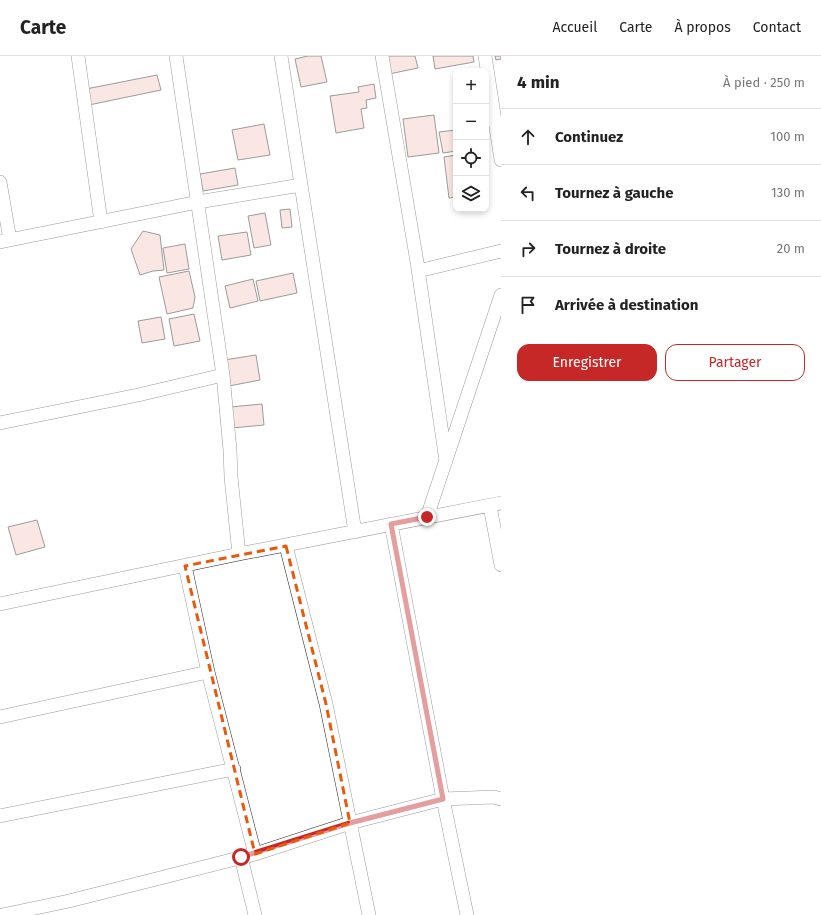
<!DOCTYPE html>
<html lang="fr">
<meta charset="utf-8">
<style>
body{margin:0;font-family:"Fira Sans",sans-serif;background:#f6f6f6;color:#222}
.controls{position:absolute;right:12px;top:12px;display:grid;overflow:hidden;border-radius:8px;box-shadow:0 2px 6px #0003}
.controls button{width:36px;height:36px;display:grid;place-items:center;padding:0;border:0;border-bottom:1px solid #e0e0e0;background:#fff;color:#222;font:20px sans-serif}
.stop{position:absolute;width:12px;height:12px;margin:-9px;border:3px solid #c62828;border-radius:50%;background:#fff}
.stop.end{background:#c62828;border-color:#fff;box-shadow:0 1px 4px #0008}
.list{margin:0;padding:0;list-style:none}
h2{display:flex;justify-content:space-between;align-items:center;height:52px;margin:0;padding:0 16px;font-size:17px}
h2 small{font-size:13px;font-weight:400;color:#767676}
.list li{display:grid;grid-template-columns:26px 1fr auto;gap:12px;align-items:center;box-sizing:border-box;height:56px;padding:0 16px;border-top:1px solid #e0e0e0}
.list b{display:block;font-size:15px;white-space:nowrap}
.list em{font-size:13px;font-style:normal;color:#767676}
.actions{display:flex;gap:8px;padding:12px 16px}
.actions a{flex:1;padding:9px 0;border:1px solid #c62828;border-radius:12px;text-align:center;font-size:14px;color:#c62828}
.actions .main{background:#c62828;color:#fff}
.icon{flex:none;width:22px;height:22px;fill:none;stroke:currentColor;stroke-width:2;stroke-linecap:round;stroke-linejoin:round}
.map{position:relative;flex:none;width:501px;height:859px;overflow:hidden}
header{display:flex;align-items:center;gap:24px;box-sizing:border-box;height:56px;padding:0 20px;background:#fff;border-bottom:1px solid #e0e0e0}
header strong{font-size:19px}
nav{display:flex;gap:22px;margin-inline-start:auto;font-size:14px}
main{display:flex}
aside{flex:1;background:#fff}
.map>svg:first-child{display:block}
.building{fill:#f3c9c0;stroke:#222}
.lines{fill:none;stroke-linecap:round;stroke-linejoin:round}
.street-casing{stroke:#222;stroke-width:14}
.street{stroke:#fff;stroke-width:13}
.route{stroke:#c62828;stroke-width:5}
.marked{fill:none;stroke:#e8590c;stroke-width:3;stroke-dasharray:8 5;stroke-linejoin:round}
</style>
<header>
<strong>Carte</strong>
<nav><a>Accueil</a><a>Carte</a><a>À propos</a><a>Contact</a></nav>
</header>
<main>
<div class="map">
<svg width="501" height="859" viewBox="0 0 501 859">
<rect width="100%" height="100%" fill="#fff"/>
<path class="building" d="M308,0h13l6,26 -26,5 -6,-28z
M386,0h29l3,12 -29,6z
M433,0h40l1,6 -39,7z
M495,0h6v3l-5,1z
M157,19l4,15 -72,15 -3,-16z
M374,28l2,14 -10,2 1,8 -6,1 3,19 -28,5 -6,-37 29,-4 -1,-5z
M434,59l5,38 -31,4 -5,-38z
M264,68l6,31 -32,5 -6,-30z
M456,74v21l-13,2 -4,-21z
M456,99v42l-7,1 -5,-41z
M235,112l3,17 -35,6 -3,-17z
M290,153l2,18 -10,1 -2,-18z
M265,157l6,32 -17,3 -6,-32z
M143,175l17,4 4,35 -11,1 -13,4 -9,-26z
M247,176l4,23 -29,5 -4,-24z
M185,188l4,25 -22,4 -4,-25z
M189,215l6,26 -2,11 -26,6 -8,-37z
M293,217l4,20 -37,8 -4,-20z
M253,223l5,22 -28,7 -5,-22z
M194,258l6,27 -26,5 -5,-27z
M161,261l4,22 -23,4 -4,-22z
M256,299l4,25 -31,6 -5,-26z
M262,348l2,21 -32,3 -2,-21z
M37,464l8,27 -29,8 -8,-28z"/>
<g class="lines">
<g class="street-casing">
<path id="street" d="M78,0l23,166
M176,0l47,319 7,75 1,27 8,77
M281,0l74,476
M382,0l35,206 29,199
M485,0l16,104
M0,126l10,58
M0,186l198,-40 103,-17
M418,215l83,-20
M0,367l138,-28 85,-20
M490,450l11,59
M427,461l74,-222
M391,468l52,275 24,116
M286,490l40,158 43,211
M185,510l23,106 47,182
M0,548l239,-50 262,-51
M0,661l208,-45
M0,760l234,-47
M241,801l14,58
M2,859l67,-14 186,-47 95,-31 93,-24 51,-2 7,2"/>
</g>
<use href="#street" class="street"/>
</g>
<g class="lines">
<path class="route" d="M241,801l109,-34 93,-24 -52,-275 36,-7"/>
</g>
<path d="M0 0H501V859H0ZM286,490l40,158 24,119 -95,31 -70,-288z" fill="#fff" fill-opacity=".55" fill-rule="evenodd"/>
<path class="marked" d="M286,490l40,158 24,119 -95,31 -70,-288z"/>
</svg>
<div class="controls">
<button>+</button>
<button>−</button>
<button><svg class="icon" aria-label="locate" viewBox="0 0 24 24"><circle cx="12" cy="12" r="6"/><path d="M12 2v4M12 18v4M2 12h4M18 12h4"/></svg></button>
<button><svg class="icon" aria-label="layers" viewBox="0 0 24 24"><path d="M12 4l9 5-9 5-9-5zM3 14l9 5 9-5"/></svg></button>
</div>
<div class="stop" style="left:241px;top:801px"></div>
<div class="stop end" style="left:427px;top:461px"></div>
</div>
<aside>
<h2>4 min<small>À pied · 250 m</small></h2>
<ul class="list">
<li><svg class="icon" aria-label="ahead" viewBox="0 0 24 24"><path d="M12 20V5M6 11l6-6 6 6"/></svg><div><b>Continuez</b></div><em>100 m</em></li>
<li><svg class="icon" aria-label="left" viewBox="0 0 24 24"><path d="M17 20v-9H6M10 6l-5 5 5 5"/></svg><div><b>Tournez à gauche</b></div><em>130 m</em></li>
<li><svg class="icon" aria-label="right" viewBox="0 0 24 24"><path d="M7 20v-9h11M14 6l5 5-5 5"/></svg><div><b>Tournez à droite</b></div><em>20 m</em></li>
<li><svg class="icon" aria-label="arrive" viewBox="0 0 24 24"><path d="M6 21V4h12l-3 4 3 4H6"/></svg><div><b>Arrivée à destination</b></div></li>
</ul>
<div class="actions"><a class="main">Enregistrer</a><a>Partager</a></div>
</aside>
</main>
